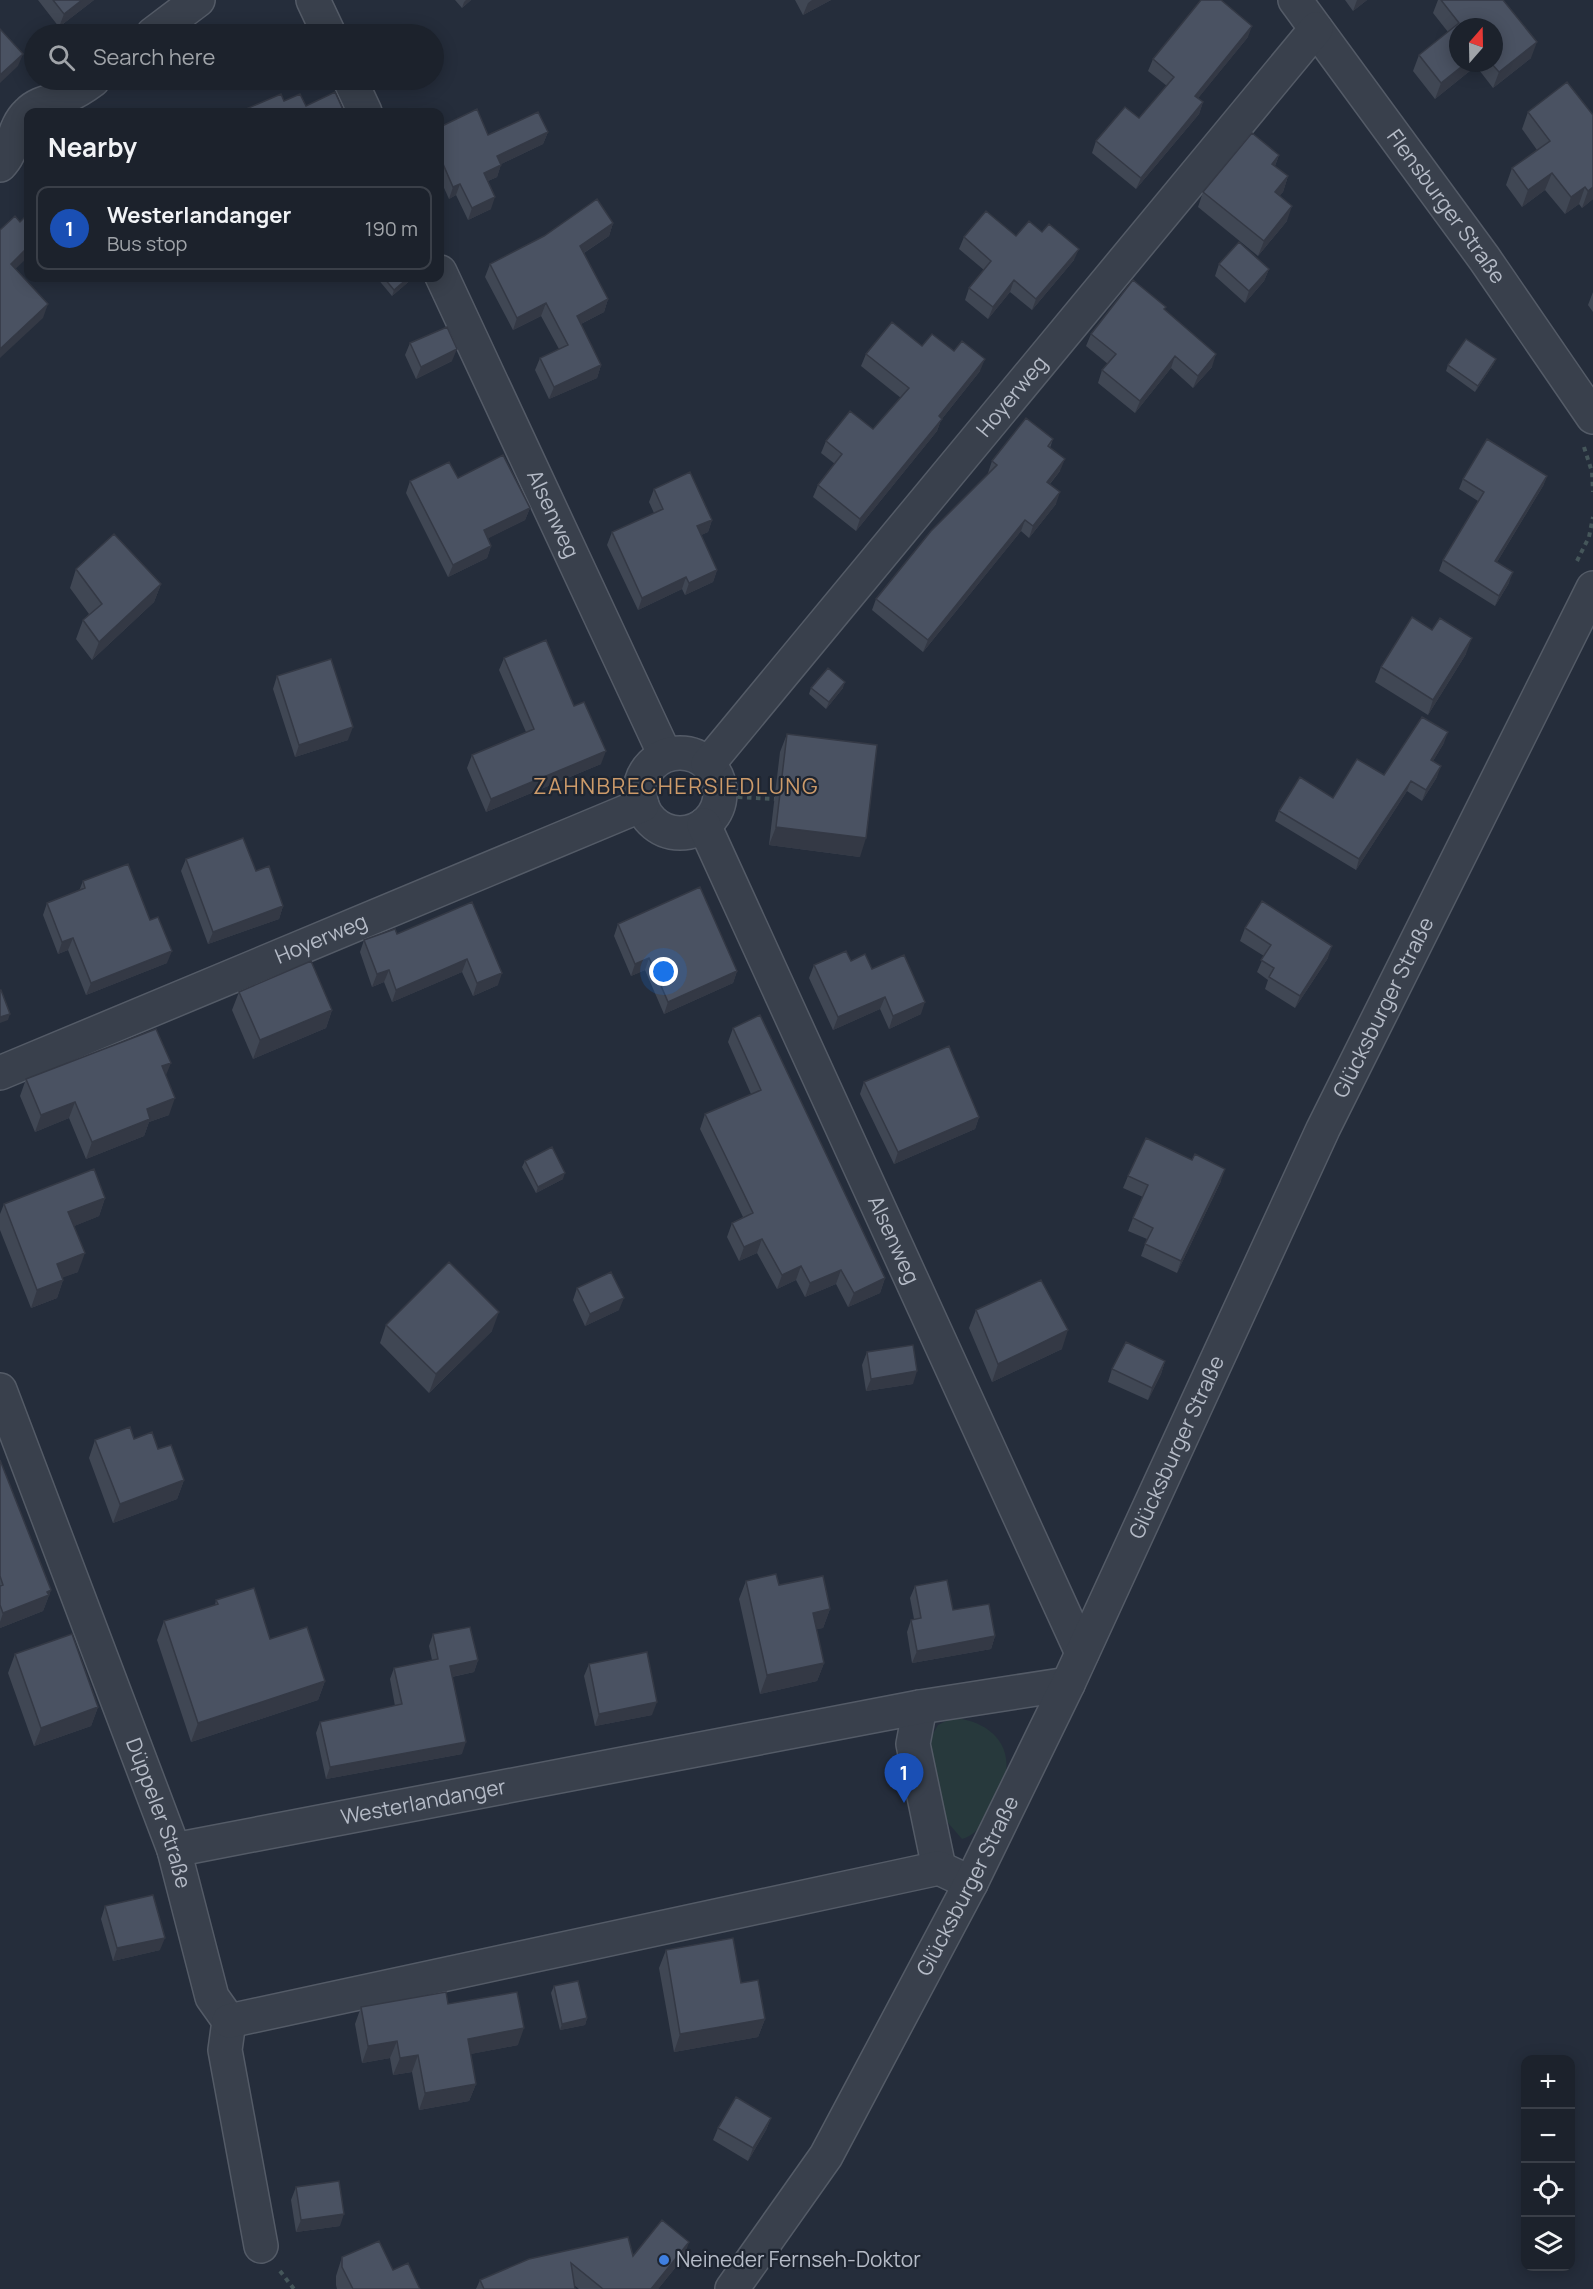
<!DOCTYPE html>
<meta charset="utf-8">
<style>
body{margin:0;font-family:Manrope,sans-serif;background:#292f38;color:#f1f3f6}
.controls{position:absolute;right:18px;bottom:18px;display:grid;overflow:hidden;border-radius:12px;box-shadow:0 3px 15px #0003}
.controls button{width:54px;height:54px;display:grid;place-items:center;padding:0;border:0;border-bottom:2px solid #3a3f48;background:#1c222c;color:#f1f3f6;font:30px sans-serif}
.compass{position:absolute;left:1449px;top:18px;width:54px;height:54px;border-radius:50%;background:#1c222c;box-shadow:0 3px 15px #0003;rotate:20deg}
.you{position:absolute;left:664px;top:972px;width:21px;height:21px;margin:-15px;border:4px solid #fff;border-radius:50%;background:#1a73e8;box-shadow:0 0 0 9px #1a73e833}
.badge{display:grid;place-items:center;width:39px;height:39px;border-radius:50%;background:#90aff0;color:#fff;font-size:20px;font-weight:700}
.pin{position:absolute;translate:-50% -50px;filter:drop-shadow(0 2px 3px #0008)}
.pin::after{content:'';position:absolute;top:32px;width:21px;height:18px;background:inherit;clip-path:polygon(0 0,100% 0,50% 100%)}
.list{margin:0;padding:0;list-style:none}
h2{display:flex;justify-content:space-between;align-items:center;height:78px;margin:0;padding:0 24px;font-size:26px}
h2 small{font-size:20px;font-weight:400;color:#a0a4a9}
.list li{display:grid;grid-template-columns:39px 1fr auto;gap:18px;align-items:center;box-sizing:border-box;height:84px;margin:0 12px 12px;padding:0 12px;border:2px solid #3a3f48;border-radius:12px}
.list b{display:block;font-size:22px;white-space:nowrap}
.list p{margin:0;font-size:20px;white-space:nowrap;color:#a0a4a9}
.list em{font-size:20px;font-style:normal;color:#a0a4a9}
.icon{flex:none;width:33px;height:33px;fill:none;stroke:currentColor;stroke-width:2;stroke-linecap:round;stroke-linejoin:round}
.map{position:relative;flex:none;width:1593px;height:2289px;overflow:hidden}
.search{position:absolute;background:#1c222c;box-shadow:0 3px 15px #0003;left:24px;top:24px;width:420px;height:66px;display:flex;align-items:center;gap:15px;box-sizing:border-box;padding:0 21px;border-radius:33px;color:#a0a4a9;font-size:22px}
.panel{position:absolute;background:#1c222c;box-shadow:0 3px 15px #0003;left:24px;top:108px;width:420px;height:174px;border-radius:12px}
.map>svg:first-child{display:block}
.green{fill:#27393c}
.lines{fill:none;stroke-linecap:round;stroke-linejoin:round}
.minor-casing{stroke:#545b67;stroke-width:36}
.path{stroke:#45565a;stroke-width:4;stroke-dasharray:4.5 4.5;stroke-linecap:butt}
.minor{stroke:#39404c;stroke-width:33}
.wall{fill:#404754;fill-rule:evenodd}
.shaded-wall{fill:#343945}
.building{fill:#4a5262;stroke:#343945;stroke-width:1.5}
.shop-dot{fill:#3f7fe0;stroke:#1e2531;stroke-width:2}
.labels{text-anchor:middle;stroke-width:4.5;stroke-linejoin:round;paint-order:stroke}
.street-label{font-size:21px;fill:#b5bbc7;stroke:#1e2531}
.poi-label{font-size:21px;fill:#b5bbc7;stroke:#1e2531;text-anchor:start}
.neighbourhood-label{font-size:22px;letter-spacing:1.5px;fill:#cd9b6a;stroke:#1e2531}
</style>
<div class="map">
<svg width="1593" height="2289" viewBox="0 0 1593 2289">
<rect width="100%" height="100%" fill="#252d3b"/>
<path class="green" d="M952,1718c29,1 59,20 54,54 -2,9 -9,20 -13,29 -7,16 -13,33 -31,38l-19,-22 -16,-56 3,-22 8,-14z"/>
<g class="lines">
<g class="minor-casing">
<g id="minor">
<path d="M313,0l16,34"/>
<path id="s1" d="M1295,0l189,258 109,159"/>
<path d="M153,34l45,-34"/>
<path d="M350,80l15,32"/>
<path d="M0,165c15,-15 12,-37 28,-52 9,-10 25,-12 38,-17 10,-4 19,-10 27,-16"/>
<path id="s2" d="M440,272l225,483"/>
<circle cx="680" cy="793" r="40"/>
<path id="s3" d="M708,764l608,-735"/>
<path id="s4" d="M704,825l378,828"/>
<path id="s5" d="M0,1073l642,-268"/>
<path id="s6" d="M0,1390l174,460 38,147 17,24 -4,29 36,196"/>
<path d="M920,1707l-7,37 26,124"/>
<path id="s7" d="M174,1850l746,-143 148,-23"/>
<path d="M229,2021l710,-153 32,15"/>
<path id="s8" d="M732,2289l94,-133 145,-273 97,-199 255,-555 270,-541"/>
</g>
</g>
<path class="path" d="M1584,447l8,25 1,20
M1577,561l12,-24 4,-20
M720,796l55,3
M280,2271l14,18"/>
<use href="#minor" class="minor"/>
</g>
<path class="wall" d="M38,0h56l-35,27z
M455,0h16l-9,8z
M795,0h36l-28,15z
M1345,0h22l-14,11z
M1438,0h65l28,58 -38,30 -17,-22 -41,33 -22,-28 6,-16 29,-23 -15,-19zM1458,27l36,36h-36z
M1248,37l-50,61 5,4 -4,12 -63,75 -44,-36 4,-12 43,-23 28,-32 -19,-15 5,-12z
M1567,82l26,117 -11,9 -3,-4 -14,10 -20,-24 -23,17 -16,-22 6,-17 25,-18 -15,-21 6,-17z
M440,127l48,8 60,-3 -5,12 -42,20 -4,13 -9,4 3,28 -23,11 -12,-25 -7,4 -9,-20z
M1279,155l-4,11 13,10 -5,16 -3,3 7,26 -29,35 -60,-49 5,-15z
M613,223l-4,13 -25,17 24,46 -4,13 -23,12 20,41 -4,13 -48,21 -14,-29 5,-12 19,-9 -18,-33 -28,14 -28,-53 5,-13z
M1016,236l58,24 -42,50 -22,-18 -22,27 -23,-19 4,-12 15,-18 -25,-21 5,-12z
M1219,264l50,5 -5,12 -19,22 -30,-27z
M377,278h36l-21,18z
M1593,292v20l-5,-7z
M1165,310l47,57 -19,21 -22,-20 -36,45 -37,-30 4,-13 6,-6 -22,-18 5,-12z
M410,343l42,18 -36,18 -11,-24z
M922,346l58,25 -39,49 -4,11 -81,100 -43,-34 5,-12 17,-21 -14,-11 5,-12 47,-12 28,-31 -40,-32 5,-12z
M1496,359l-3,6 -18,27 -29,-21 2,-6z
M1053,439l-3,9 10,23 -10,13 6,20 -27,34 -8,-7 -98,121 -51,-42 4,-11 113,-125 -1,-1 4,-12z
M1547,476l-4,10 -46,76 12,21 -14,23 -56,-35 4,-11 35,-59 -19,-12 4,-10z
M458,478l72,30 -5,12 -37,18 3,8 -4,12 -39,19 -42,-84 4,-12z
M654,489l58,31 -4,12 -7,3 16,35 -4,12 -28,13 -3,-6 -44,21 -31,-65 5,-13 42,-19 -5,-11z
M76,569l85,15 -7,18 -62,58 -16,-21 7,-19 6,-6 -19,-26z
M1432,630l34,24 -38,61 -53,-33 6,-15z
M504,658l70,48 27,58 -115,48 -19,-44 5,-13 54,-23 -27,-62z
M277,676l71,64 -53,17 -22,-68z
M811,688h32l-17,21 -17,-15z
M787,734l73,123 -91,-12 11,-93z
M1444,743l-11,18 4,16 -15,24 -15,-10 -51,79 -81,-49 4,-10 54,-13 51,-23z
M186,859l97,47 -4,13 -71,25 -27,-73z
M83,881l84,82 -81,32 -18,-45 -10,4 -15,-39 4,-12 32,-12z
M472,902l26,83 -25,11 -11,-24 -70,30 -8,-20 -12,5 -12,-35 4,-12 33,-6z
M618,924l119,47 -4,12 -69,31 -19,-44 -14,6 -17,-40z
M1245,928l83,30 -33,50 -30,-19 3,-9 -11,-8 7,-16 -24,-15z
M851,961l21,8 49,45 -32,15 -9,-20 -47,21 -24,-52 5,-13z
M239,992l93,18 -6,18 -73,31 -21,-49z
M733,1028l152,250 -5,15 -32,14 -12,-23 -31,13 -9,-17 -19,9 -20,-36 -18,8 -12,-24 5,-14 11,-6 -43,-88 5,-15 46,-20 -23,-52z
M166,1076l3,39 -20,7 -5,14 -58,23 -17,-41 -34,14 -15,-36 6,-17z
M864,1082l115,35 -4,12 -81,35 -34,-70z
M525,1161l38,18 -27,14 -14,-26z
M1128,1176l93,5 -44,92 -36,-17 6,-17 -19,-8 5,-13 10,-21 -20,-9z
M105,1198l-6,18 -25,10 4,46 -15,5v3l-6,18 -26,10 -31,-78v-16l4,-10z
M577,1288l42,22 -34,16 -12,-26z
M976,1310l86,39 -70,33 -23,-54z
M386,1325l106,6 -63,62 -49,-50z
M867,1352l46,32 -47,7 -4,-26z
M1165,1361l-4,13 -13,26 -40,-18 4,-13z
M95,1440l63,9 26,31 -7,19 -64,24 -24,-65z
M0,1460l51,130 -8,21 -43,17z
M746,1581l33,4 51,24 -7,19 -7,1 8,34 -7,18 -57,13 -21,-95z
M915,1586l80,50 -4,13 -79,14 -5,-31 4,-12 3,-1 -4,-21z
M216,1600l54,39 55,42 -7,19 -127,42 -34,-102 7,-19 51,-16z
M433,1634l45,26 -4,12 -22,5 10,77 -136,25 -10,-46 4,-11 75,-16 -5,-27 4,-11 38,-8 -3,-14z
M15,1654l83,53 -7,19 -57,20 -26,-73z
M589,1664l63,51 -57,11 -11,-50z
M105,1906l55,44 -47,11 -12,-42z
M666,1950l75,33 24,36 -7,18 -84,15 -15,-84z
M554,1986l33,32 -2,7 -25,5 -9,-37z
M361,2007l157,38 -48,9 6,30 -7,17 -50,9 -7,-38 -19,3 -3,-17 -28,5 -7,-39z
M771,2118l-5,12 -18,31 -35,-21 5,-12z
M296,2187l44,39 -44,6 -5,-32z
M633,2256l51,1 -26,32h-79l-5,-4 1,4h-99l4,-9 49,-21z
M342,2257l51,13 27,19h-83l-1,-4v-9z"/>
<path class="shaded-wall" d="M82,0h12l-35,27 5,-13z
M466,0h5l-9,8 2,-6z
M812,0h19l-28,15 5,-12z
M1357,0h10l-14,11z
M1252,26l-4,11 -57,70 4,-11z
M1537,42l-6,16 -38,30 6,-16z
M23,54l-5,12 -18,17v-8z
M1466,63h11l-1,3 -41,33 6,-16z
M1203,102l-4,12 -63,75 5,-11z
M548,132l-5,12 -50,24 4,-12z
M1279,155l-6,16 -1,-7z
M501,165l-4,12 -18,8 5,-12z
M1552,173l-7,17 -23,17 6,-17z
M1288,176l-5,16 -13,15 5,-15z
M460,184l-4,11 -7,4 4,-12z
M1585,187l-6,17 -14,10 6,-17z
M1593,187v12l-11,9 6,-17z
M495,197l-4,12 -23,11 4,-12z
M1292,206l-5,15 -29,35 6,-15z
M613,223l-4,13 -33,22 4,-12z
M28,247v10l-22,21 5,-14z
M1079,249l-5,11 -42,50 4,-11z
M1269,269l-5,12 -19,22 4,-12z
M408,278h5l-21,18 2,-6z
M1014,280l-4,12 -22,27 5,-12z
M608,299l-4,13 -31,16 4,-12z
M546,303l-5,13 -28,14 4,-12z
M48,304l-5,14 -43,40v-9z
M457,349l-5,12 -36,18 5,-12z
M1216,354l-4,13 -19,21 5,-12z
M1175,356l-4,12 -36,45 5,-12z
M985,359l-5,12 -39,49 -4,11 -81,100 4,-12 79,-103z
M1496,359l-3,6 -18,27 3,-6z
M601,365l-4,13 -48,21 5,-12z
M1065,459l-5,12 -18,22 5,-11z
M1547,476l-4,10 -52,86 4,-11z
M1060,492l-4,12 -27,34 4,-12z
M530,508l-5,12 -46,23 5,-13z
M712,520l-4,12 -15,7 4,-13z
M1025,520l-4,11 -98,121 5,-12z
M491,546l-4,12 -39,19 5,-12z
M717,570l-4,12 -28,13 4,-12z
M1513,572l-4,11 -14,23 4,-10z
M686,577l-4,12 -44,21 4,-12z
M161,584l-7,18 -62,58 7,-18z
M1472,638l-6,16 -38,61 5,-15z
M845,682l-2,6 -17,21 3,-7z
M353,727l-5,13 -53,17 4,-12z
M1448,732l-4,11 -17,28 4,-11z
M606,751l-5,13 -115,48 5,-13z
M1441,766l-4,11 -15,24 4,-11z
M1411,781l-4,10 -51,79 3,-11z
M776,827l90,11 -6,19 -91,-12z
M283,906l-4,13 -71,25 5,-12z
M73,938l-5,12 -10,4 4,-12z
M1332,946l-4,12 -33,50 5,-12z
M172,951l-5,12 -81,32 5,-12z
M649,958l-4,12 -14,6 4,-12z
M467,959l-5,13 -70,30 4,-12z
M389,970l-5,12 -12,5 5,-13z
M737,971l-4,12 -69,31 4,-12z
M502,973l-4,12 -25,11 4,-13z
M885,997l-5,12 -47,21 5,-13z
M925,1002l-4,12 -32,15 4,-13z
M332,1010l-6,18 -73,31 7,-19z
M10,1014l-2,6 -8,3v-6z
M171,1063l-7,17 -2,-14z
M175,1098l-6,17 -20,7 -5,14 -58,23 6,-17 55,-33z
M75,1102l-6,16 -34,14 6,-17z
M979,1117l-4,12 -81,35 4,-12z
M1225,1169l-4,12 -44,92 4,-12z
M565,1173l-2,6 -27,14 2,-6z
M105,1198l-6,18 -37,15 6,-19z
M762,1239l-5,14 -18,8 5,-14z
M85,1253l-7,19 -27,10 6,-18z
M801,1266l-5,14 -19,9 5,-14z
M841,1270l-5,14 -31,13 5,-14z
M885,1278l-5,15 -32,14 6,-14z
M63,1280l-6,18 -26,10 6,-18z
M624,1298l-5,12 -34,16 5,-12z
M499,1312l-7,19 -63,62 7,-19z
M1068,1330l-6,19 -70,33 6,-18z
M1165,1361l-4,13 -13,26 4,-12z
M917,1371l-4,13 -47,7 5,-12z
M184,1480l-7,19 -64,24 7,-19z
M51,1590l-8,21 -43,17v-6l3,-9z
M830,1609l-7,19 -17,3 7,-18z
M995,1636l-4,13 -79,14 5,-12z
M478,1660l-4,12 -28,6 4,-12z
M824,1663l-7,18 -57,13 7,-19z
M325,1681l-7,19 -127,42 7,-19z
M657,1702l-5,13 -57,11 4,-12z
M98,1707l-7,19 -57,20 7,-18z
M466,1742l-4,12 -136,25 4,-12z
M165,1938l-5,12 -47,11 4,-13z
M587,2018l-2,7 -25,5 2,-6z
M765,2019l-7,18 -84,15 6,-18z
M524,2028l-6,17 -57,11 7,-17z
M397,2041l-7,17 -28,5 6,-17z
M418,2055l-6,17 -19,3 7,-17z
M476,2084l-7,17 -50,9 6,-17z
M771,2118l-5,12 -18,31 5,-13z
M344,2214l-4,12 -44,6 5,-12z
M689,2242l-5,15 -26,32h-7z"/>
<path class="building" d="M53,0h29l-18,14z
M1201,0h20l31,26 -57,70 8,6 -62,76 -45,-37 29,-34 14,11 35,-41 -21,-18z
M1441,0h62l34,42 -38,30 -8,-9h3v-36h-36v36h8l-25,20 -22,-28 40,-32z
M0,29l23,25 -23,21z
M1567,82l26,33v72l-5,4 -3,-4 -14,10 -19,-24 -24,17 -16,-22 38,-27 -22,-29z
M335,92l9,20h-105l42,-18 3,7 16,-7 6,12z
M477,109l11,26 50,-23 10,20 -51,24 4,9 -17,8 11,24 -23,11 -12,-24 -7,3 -13,-30v-30z
M1252,133l27,22 -7,9 16,12 -13,16 17,14 -28,35 -61,-49z
M597,199l16,24 -33,23 28,53 -31,17 24,49 -47,22 -14,-29 28,-13 -22,-42 -29,15 -27,-54 54,-28z
M986,211l30,25 13,-15 13,11 7,-8 30,25 -43,50 -22,-19 -21,27 -24,-19 22,-27 -27,-24z
M28,214v33l-17,17 37,40 -48,45v-119l15,-14 5,6z
M1239,242l30,27 -20,22 -30,-27z
M384,278h24l-14,12z
M1133,280l33,27 -2,2 52,45 -18,22 -23,-20 -35,45 -38,-31 14,-16 -25,-20z
M892,322l30,24 10,-12 22,17 8,-10 23,18 -46,57 3,3 -82,100 -42,-34 24,-31 -16,-13 24,-30 23,18 36,-41 -43,-34z
M447,327l10,22 -36,18 -11,-24z
M1466,339l30,20 -18,27 -30,-21z
M1026,418l27,21 -5,7 17,13 -18,23 13,10 -27,34 -8,-6 -97,120 -52,-41 55,-68 66,-66 -5,-4z
M1487,439l60,37 -52,85 18,11 -14,24 -56,-36 41,-68 -21,-13z
M503,455l27,53 -46,22 7,16 -38,19 -43,-84 39,-19 9,16z
M690,472l22,48 -15,6 20,44 -28,13 -3,-6 -44,21 -30,-66 51,-23 -9,-20z
M114,534l47,50 -62,58 -16,-22 19,-16 -26,-35z
M1412,617l20,13 8,-12 32,20 -39,62 -52,-33z
M546,640l28,66 10,-4 22,49 -115,48 -19,-44 62,-26 -30,-71z
M331,659l22,68 -54,18 -22,-69z
M828,668l17,14 -16,20 -18,-14z
M1422,717l26,15 -17,28 10,6 -15,24 -15,-9 -52,78 -80,-48 21,-34 33,21 24,-39 27,16z
M787,734l90,11 -11,93 -90,-11z
M243,838l13,33 13,-5 14,40 -70,26 -27,-73z
M128,864l22,56 8,-3 14,34 -81,32 -18,-45 -11,4 -15,-39 38,-15 -2,-7z
M700,887l37,84 -69,31 -19,-44 -14,6 -17,-40z
M1262,901l70,45 -32,50 -31,-19 5,-9 -13,-8 10,-15 -26,-17z
M472,902l30,71 -25,10 -10,-24 -71,31 -7,-20 -12,4 -13,-34 31,-11 2,5z
M846,951l5,10 14,-7 7,15 32,-14 21,47 -32,14 -8,-19 -47,20 -24,-52z
M311,961l21,49 -72,30 -21,-48z
M0,990h1l9,24 -10,3z
M760,1015l125,263 -31,15 -13,-23 -31,13 -9,-17 -19,9 -20,-36 -18,8 -12,-24 21,-10 -48,-99 56,-24 -28,-62z
M156,1029l15,34 -9,3 13,32 -28,11 3,10 -58,23 -17,-40 -34,13 -15,-36z
M949,1046l30,71 -81,35 -34,-70z
M1146,1138l46,22 3,-6 30,15 -44,92 -36,-17 8,-16 -20,-10 15,-33 -20,-9z
M552,1147l13,26 -27,14 -13,-26z
M94,1169l11,29 -37,14 17,41 -28,11 6,16 -26,10 -33,-86z
M449,1262l50,50 -63,62 -50,-49z
M611,1272l13,26 -34,16 -13,-26z
M1041,1280l27,50 -70,34 -22,-54z
M1126,1342l39,19 -13,27 -40,-19z
M913,1345l4,26 -46,8 -4,-27z
M130,1427l4,12 18,-7 6,17 13,-4 13,35 -64,24 -25,-64z
M0,1460l51,130 -4,2 2,3 -46,18 -3,-8v-19l3,-1 -3,-9z
M776,1574l3,11 44,-9 7,33 -17,4 11,50 -57,12 -21,-94z
M947,1580l6,30 36,-6 6,32 -78,15 -6,-31 10,-2 -6,-32z
M254,1588l16,51 37,-12 18,54 -127,42 -34,-102 54,-17 -2,-4z
M470,1627l8,33 -28,6 16,76 -136,25 -10,-45 82,-18 -8,-36 44,-9 -5,-25z
M72,1634l26,73 -57,21 -26,-74z
M647,1652l10,50 -58,12 -10,-50z
M153,1895l12,43 -48,10 -12,-42z
M733,1938l8,45 17,-3 7,39 -85,15 -14,-84z
M578,1981l9,37 -25,6 -8,-38z
M446,1992l2,12 69,-12 7,36 -56,11 8,45 -51,9 -7,-38 -18,3 -3,-17 -29,5 -7,-39z
M736,2097l35,21 -18,30 -35,-20z
M339,2181l5,33 -43,6 -5,-33z
M662,2220l27,22 -38,47h-48l-32,-26 4,26h-91l-4,-9 49,-21 99,-22 5,19z
M379,2241l14,29 15,-7 12,26h-67l-11,-22v-10z"/>
<circle class="shop-dot" cx="664" cy="2260" r="6"/>
<g class="labels">
<g class="street-label">
<text dy="7" stroke="none"><textPath href="#s1" startOffset="256">Flensburger Straße</textPath></text>
<text dy="7" stroke="none"><textPath href="#s3" startOffset="477">Hoyerweg</textPath></text>
<text dy="7" stroke="none"><textPath href="#s2" startOffset="267">Alsenweg</textPath></text>
<text dy="7" stroke="none"><textPath href="#s5" startOffset="348">Hoyerweg</textPath></text>
<text dy="7" stroke="none"><textPath href="#s8" startOffset="1440">Glücksburger Straße</textPath></text>
<text dy="7" stroke="none"><textPath href="#s4" startOffset="456">Alsenweg</textPath></text>
<text dy="7" stroke="none"><textPath href="#s8" startOffset="954">Glücksburger Straße</textPath></text>
<text dy="7" stroke="none"><textPath href="#s7" startOffset="254">Westerlandanger</textPath></text>
<text dy="7" stroke="none"><textPath href="#s6" startOffset="452">Düppeler Straße</textPath></text>
<text dy="7" stroke="none"><textPath href="#s8" startOffset="468">Glücksburger Straße</textPath></text>
</g>
<g class="poi-label">
<text x="676" y="2267">Neineder Fernseh-Doktor</text>
</g>
<g class="neighbourhood-label">
<text x="676" y="794">ZAHNBRECHERSIEDLUNG</text>
</g>
</g>
</svg>
<div class="controls">
<button>+</button>
<button>−</button>
<button><svg class="icon" aria-label="locate" viewBox="0 0 24 24"><circle cx="12" cy="12" r="6"/><path d="M12 2v4M12 18v4M2 12h4M18 12h4"/></svg></button>
<button><svg class="icon" aria-label="layers" viewBox="0 0 24 24"><path d="M12 4l9 5-9 5-9-5zM3 14l9 5 9-5"/></svg></button>
</div>
<svg class="compass" viewBox="-18 -18 36 36"><path d="M0-13l5 13h-10z" fill="#e53935"/><path d="M0 13l5-13h-10z" fill="#a0a4a9"/></svg>
<div class="you"></div>
<div class="pin badge" style="left:904px;top:1803px;background:#1a4fb4">1</div>
<div class="search"><svg class="icon" aria-label="search" viewBox="0 0 24 24"><circle cx="10" cy="10" r="6"/><path d="M15 15l6 6"/></svg>Search here</div>
<section class="panel">
<h2>Nearby<small></small></h2>
<ul class="list">
<li><span class="badge" style="background:#1a4fb4">1</span><div><b>Westerlandanger</b><p>Bus stop</p></div><em>190 m</em></li>
</ul>
</section>
</div>
